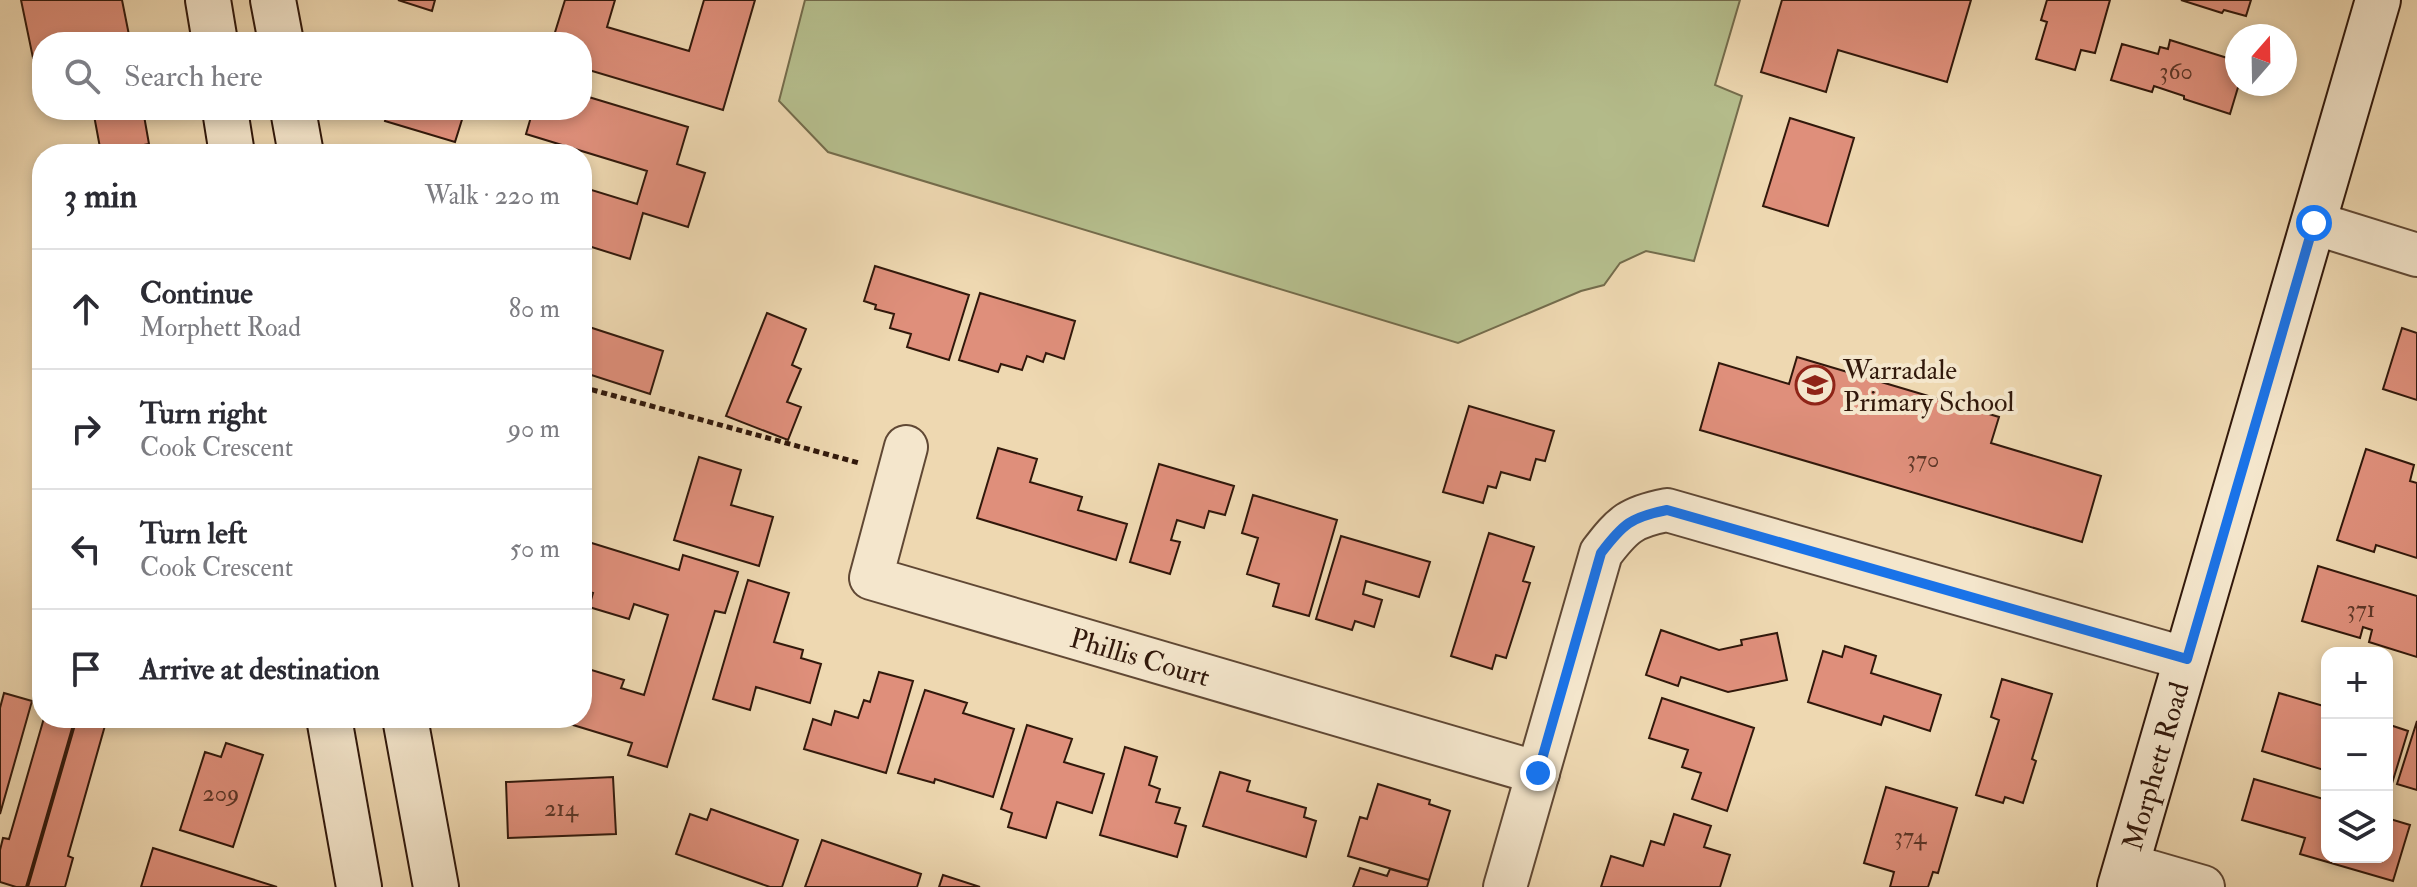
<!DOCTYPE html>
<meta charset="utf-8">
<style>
body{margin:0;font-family:"IM FELL Double Pica",serif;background:#f2f2f3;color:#2b2b33}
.controls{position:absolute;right:24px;bottom:24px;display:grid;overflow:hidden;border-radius:16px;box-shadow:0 4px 12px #0003}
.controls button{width:72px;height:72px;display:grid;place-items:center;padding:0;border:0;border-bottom:2px solid #e1e1e2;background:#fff;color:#2b2b33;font:40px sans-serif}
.compass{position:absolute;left:2225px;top:24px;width:72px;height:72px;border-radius:50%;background:#fff;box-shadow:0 4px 12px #0003;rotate:20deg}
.stop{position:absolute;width:24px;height:24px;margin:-18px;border:6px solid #1a73e8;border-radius:50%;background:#fff}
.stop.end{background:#1a73e8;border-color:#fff;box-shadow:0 2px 8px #0008}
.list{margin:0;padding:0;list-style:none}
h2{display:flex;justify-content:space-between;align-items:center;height:104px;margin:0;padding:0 32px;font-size:34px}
h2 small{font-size:26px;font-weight:400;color:#7c7c81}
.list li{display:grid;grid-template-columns:52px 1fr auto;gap:24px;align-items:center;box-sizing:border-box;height:120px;padding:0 32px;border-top:2px solid #e1e1e2}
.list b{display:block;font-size:30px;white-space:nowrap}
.list p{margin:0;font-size:26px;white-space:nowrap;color:#7c7c81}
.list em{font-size:26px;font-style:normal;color:#7c7c81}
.icon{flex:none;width:44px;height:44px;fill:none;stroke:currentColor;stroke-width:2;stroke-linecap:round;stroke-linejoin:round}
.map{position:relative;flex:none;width:2417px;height:887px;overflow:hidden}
.search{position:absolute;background:#fff;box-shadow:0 4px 12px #0003;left:32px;top:32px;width:560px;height:88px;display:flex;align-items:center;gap:20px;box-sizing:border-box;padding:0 28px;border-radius:32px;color:#7c7c81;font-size:30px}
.panel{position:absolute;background:#fff;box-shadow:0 4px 12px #0003;left:32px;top:144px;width:560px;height:584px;border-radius:32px}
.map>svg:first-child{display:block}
.green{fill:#b6bf8e;stroke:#746c4c;stroke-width:2}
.building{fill:#df8f7b;stroke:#31180b;stroke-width:2}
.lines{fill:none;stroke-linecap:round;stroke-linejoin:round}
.minor-casing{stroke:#604834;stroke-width:46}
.secondary-casing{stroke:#31180b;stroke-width:48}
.path{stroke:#31180b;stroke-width:5;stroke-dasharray:6 4;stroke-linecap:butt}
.minor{stroke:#f4e6cc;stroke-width:42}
.secondary{stroke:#f4e6cc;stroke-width:44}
.route{stroke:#1a73e8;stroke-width:10}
.labels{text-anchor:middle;stroke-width:8;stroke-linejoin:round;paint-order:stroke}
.number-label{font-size:24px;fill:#5c3627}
.poi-label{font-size:28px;fill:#31180b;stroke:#f4e6cc;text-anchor:start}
.street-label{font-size:28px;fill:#31180b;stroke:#f4e6cc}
</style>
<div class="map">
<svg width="2417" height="887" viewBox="0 0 2417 887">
<rect width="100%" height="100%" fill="#eed8b1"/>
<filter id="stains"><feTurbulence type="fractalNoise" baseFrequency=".0025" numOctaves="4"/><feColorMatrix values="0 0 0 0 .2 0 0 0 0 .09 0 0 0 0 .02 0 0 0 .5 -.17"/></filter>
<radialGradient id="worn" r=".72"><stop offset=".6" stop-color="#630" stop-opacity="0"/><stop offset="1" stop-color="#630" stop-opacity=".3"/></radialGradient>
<path class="green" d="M805,0h935l-25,85 27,11 -48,165 -48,-10 -26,12 -16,22 -23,6 -123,52 -630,-191 -49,-51z"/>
<path class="building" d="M21,0h101l8,40 -88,2v15l-9,1z
M398,0h37l-3,11z
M565,0h50l-8,27 82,24 15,-51h51l-32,110 -141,-42v-26h-30z
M1782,0h189l-24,82 -109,-32 -12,42 -65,-20z
M2047,0h63l-15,53 -14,-3 -6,20 -39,-11 11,-37 -6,-2z
M2181,0h70l-5,16 -22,-6 -2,3z
M2170,40l67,21v23h2l-9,30 -46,-15v-3l-30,-10 -2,6 -41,-12 11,-36 36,10 2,-7 8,2z
M582,95l106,32 -11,37 28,9 -17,54 -45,-14 -13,46 -48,-15v-57l55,17 10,-33 -121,-37 7,-24h49z
M93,110h50l6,34 -48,9z
M375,110h90l-10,32 -70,-21 1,-4 -12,-3z
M1790,118l64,20 -26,88 -65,-20z
M875,266l94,29 -20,65 -42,-13 4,-13 -21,-6 4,-14 -19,-5 1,-4 -12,-4z
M980,293l95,28 -11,38 -18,-6 -3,9 -16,-6 -5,14 -21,-6 -3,8 -39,-12z
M767,313l39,16 -14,36 9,4 -14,33 14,5 -13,33 -62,-24z
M586,326l77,25 -13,43 -68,-22v-35z
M2402,328l15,5v67l-34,-11z
M1797,357l202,60 -8,26 110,33 -19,66 -382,-112 19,-67 70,21z
M1469,406l85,25 -9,30 -9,-2 -6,21 -29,-8 -5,16 -8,-2 -5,17 -40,-11z
M998,448l39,11 -7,23 52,15 -4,13 49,14 -11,36 -139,-42z
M2366,449l48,16 -4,16 7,2v75l-41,-13 -2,7 -37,-12z
M699,457l42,13 -10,35 42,12 -14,49 -85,-26z
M1159,464l75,22 -9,29 -16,-4 -5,17 -27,-8 -6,20 9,2 -10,32 -40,-12z
M1253,495l84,25 -28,96 -36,-10 6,-22 -32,-10 11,-36 -16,-5z
M1489,533l45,14 -11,34 7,2 -24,75 -10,-3 -4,14 -41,-13z
M1341,536l89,26 -11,35 -53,-16 -3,13 19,6 -8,27 -19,-6 -3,9 -36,-11z
M582,540l97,30 4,-15 55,17 -13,41 -10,-2 -48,156 -39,-12 4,-12 -82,-25h32v-51l42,13 -3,8 23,7 24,-80 -34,-11 -5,15 -40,-12 4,-14 -11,-3z
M2318,566l99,30v61l-48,-15 3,-12 -9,-3 -3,11 -58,-17z
M748,580l41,13 -15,49 29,8 -2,8 20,6 -11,39 -54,-16 -6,23 -37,-11z
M1661,630l58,20 23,-5 -1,-5 36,-7 10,47 -59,12 -47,-15 -3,9 -32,-11z
M1845,646l31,10 -5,17 70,22 -11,36 -46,-15 -3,9 -73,-23 15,-51 19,6z
M879,672l34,9 -27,92 -82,-24 9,-30 18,6 4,-14 23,7 6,-18 6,2z
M2002,679l50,15 -20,65 4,2 -13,42 -18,-6 -2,6 -27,-8 23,-75 -8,-3z
M925,690l42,13 -4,10 51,16 -21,68 -58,-18 -1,4 -36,-10z
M4,693l28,8 -32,113v-106z
M2279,693l48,14v64l-65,-20z
M1662,698l92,30 -27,83 -35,-12 9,-26 -19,-6 6,-17 -39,-12z
M44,718h31l-49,169h-10l-16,-5v-32l3,-12 6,1z
M77,718h14l15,4 -38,134 5,2 -8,29h-37z
M2417,721v69l-20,-6z
M2387,724l21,7 -18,59 -3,-1z
M1027,725l45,14 -8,23 40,12 -12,39 -35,-11 -11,36 -38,-11 4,-14 -11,-4z
M226,743l37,12 -30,92 -53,-17 25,-78 16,5z
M1125,747l32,10 -8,28 11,4 -4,13 24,6 -5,15 11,3 -9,31 -77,-22z
M1220,772l30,9 -3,10 59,17 -2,9 12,4 -10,36 -103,-31z
M613,777l3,57 -108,4 -2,-56z
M2254,779l73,21v57h60v-39l23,7 -17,56 -93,-27 5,-16 -63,-18z
M1378,784l52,16 -1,4 21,7 -21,69 -81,-24 12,-39 7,2z
M1886,787l71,21 -19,65 -5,-1 -5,15h-38l4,-15 -30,-9z
M711,809l87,31 -16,47h-12l-94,-33 14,-40 17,6z
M1674,814l37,12 -7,21 26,8 -10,32h-119l10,-31 32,10 8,-25 13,4z
M822,840l99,34 -4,13h-112z
M153,848l124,39h-136z
M1360,868l27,8 3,-7 39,11 -2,7h-74z
M943,875l37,12h-41z"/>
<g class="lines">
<g class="minor-casing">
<g id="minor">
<path d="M2314,223l103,32"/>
<path id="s1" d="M906,447l-35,131 667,195"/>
<path d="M2127,865l76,22"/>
<path d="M1505,887l96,-334c22,-29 30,-36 66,-43l520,149"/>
</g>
</g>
<g class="secondary-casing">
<g id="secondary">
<path d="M208,0l7,42"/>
<path d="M273,0l8,42"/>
<path d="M225,110l7,44"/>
<path d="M293,110l8,44"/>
<path d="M329,718l30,169"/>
<path d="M405,718l31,169"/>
<path id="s2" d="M2120,887l258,-887"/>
</g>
</g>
<path class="path" d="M582,387l277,76"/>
<use href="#minor" class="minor"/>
<use href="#secondary" class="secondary"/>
</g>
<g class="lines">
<path class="route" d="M1538,773l63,-220c22,-29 30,-36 66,-43l520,149 127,-436"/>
</g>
<defs>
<g id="school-ring" transform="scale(2)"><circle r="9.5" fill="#f4e6cc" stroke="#8f2418" stroke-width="1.5"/><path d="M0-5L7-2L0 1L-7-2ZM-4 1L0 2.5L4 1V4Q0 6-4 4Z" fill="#8f2418"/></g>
</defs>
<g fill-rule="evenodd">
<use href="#school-ring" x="1815" y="385"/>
</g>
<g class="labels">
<g class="number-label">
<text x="2176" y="79">360</text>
<text x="1923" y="467">370</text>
<text x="2361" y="617">371</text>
<text x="221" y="801">209</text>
<text x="561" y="816">214</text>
<text x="1910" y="844">374</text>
</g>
<g class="poi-label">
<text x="1843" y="379">Warradale<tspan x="1843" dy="32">Primary School</tspan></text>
</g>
<g class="street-label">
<text dy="10" stroke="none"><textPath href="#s1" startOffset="416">Phillis Court</textPath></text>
<text dy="10" stroke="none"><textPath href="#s2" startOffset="126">Morphett Road</textPath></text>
</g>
</g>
<rect width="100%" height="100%" filter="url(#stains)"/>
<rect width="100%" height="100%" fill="url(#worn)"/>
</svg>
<div class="controls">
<button>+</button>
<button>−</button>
<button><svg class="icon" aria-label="layers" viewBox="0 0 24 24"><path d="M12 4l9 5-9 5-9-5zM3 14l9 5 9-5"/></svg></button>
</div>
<svg class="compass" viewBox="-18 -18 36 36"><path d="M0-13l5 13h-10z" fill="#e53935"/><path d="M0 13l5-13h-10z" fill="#7c7c81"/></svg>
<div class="stop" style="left:2314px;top:223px"></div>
<div class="stop end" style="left:1538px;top:773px"></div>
<div class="search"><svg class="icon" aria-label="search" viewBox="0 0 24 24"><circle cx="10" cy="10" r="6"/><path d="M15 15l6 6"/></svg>Search here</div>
<section class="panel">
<h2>3 min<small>Walk · 220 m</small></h2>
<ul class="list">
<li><svg class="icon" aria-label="ahead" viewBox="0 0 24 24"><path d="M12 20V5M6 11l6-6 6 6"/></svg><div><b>Continue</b><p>Morphett Road</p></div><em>80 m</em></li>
<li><svg class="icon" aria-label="right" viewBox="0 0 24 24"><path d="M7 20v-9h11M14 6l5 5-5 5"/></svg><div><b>Turn right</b><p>Cook Crescent</p></div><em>90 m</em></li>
<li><svg class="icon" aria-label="left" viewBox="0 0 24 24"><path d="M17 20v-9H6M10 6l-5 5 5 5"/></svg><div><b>Turn left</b><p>Cook Crescent</p></div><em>50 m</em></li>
<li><svg class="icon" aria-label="arrive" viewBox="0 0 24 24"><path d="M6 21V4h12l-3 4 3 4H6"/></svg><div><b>Arrive at destination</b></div></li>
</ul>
</section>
</div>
